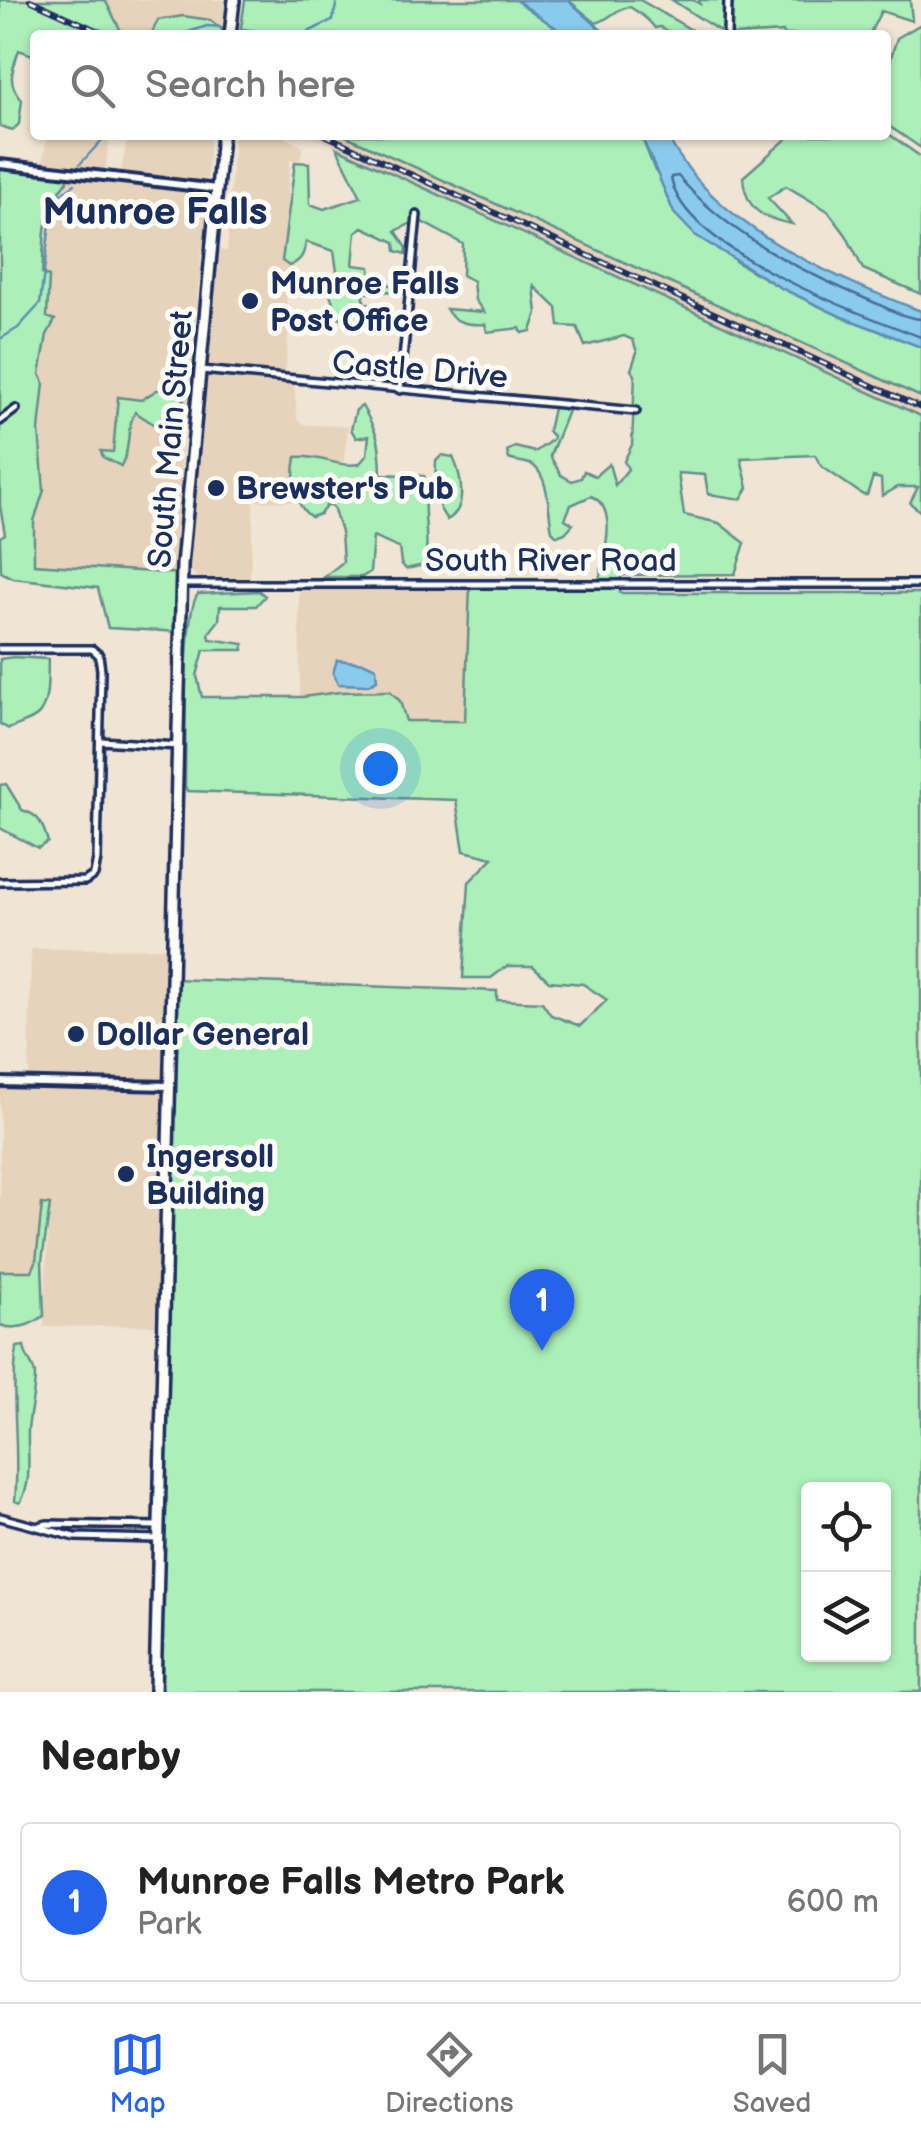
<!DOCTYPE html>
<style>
body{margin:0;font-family:"Balsamiq Sans",sans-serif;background:#f2f2f2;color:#222}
.controls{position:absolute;right:30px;bottom:30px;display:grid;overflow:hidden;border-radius:10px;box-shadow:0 2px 8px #0004}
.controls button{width:90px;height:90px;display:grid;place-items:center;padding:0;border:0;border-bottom:2px solid #e0e0e0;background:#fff;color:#222;font:50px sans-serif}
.you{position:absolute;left:380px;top:768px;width:35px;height:35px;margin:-25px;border:8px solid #fff;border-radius:50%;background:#1a73e8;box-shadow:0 0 0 15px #1a73e833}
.badge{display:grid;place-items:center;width:65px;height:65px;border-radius:50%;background:#2563eb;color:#fff;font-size:32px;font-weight:700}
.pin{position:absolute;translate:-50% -82px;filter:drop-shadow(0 2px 5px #0008)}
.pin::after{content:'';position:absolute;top:52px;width:35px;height:30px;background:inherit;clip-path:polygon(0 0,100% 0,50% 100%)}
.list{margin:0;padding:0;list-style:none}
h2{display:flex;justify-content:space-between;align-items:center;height:130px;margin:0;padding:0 40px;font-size:42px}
h2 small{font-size:32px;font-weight:400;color:#767676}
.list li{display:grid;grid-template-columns:65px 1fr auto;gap:30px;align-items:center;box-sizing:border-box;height:160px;margin:0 20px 20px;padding:0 20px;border:2px solid #e0e0e0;border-radius:10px}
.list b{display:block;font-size:38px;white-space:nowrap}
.list p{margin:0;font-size:32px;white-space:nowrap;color:#767676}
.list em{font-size:32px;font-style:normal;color:#767676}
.icon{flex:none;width:55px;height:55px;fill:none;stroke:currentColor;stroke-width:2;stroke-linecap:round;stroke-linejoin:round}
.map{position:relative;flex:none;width:921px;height:1692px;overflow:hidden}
.search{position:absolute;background:#fff;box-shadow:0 2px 8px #0004;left:30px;right:30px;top:30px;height:110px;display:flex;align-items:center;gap:25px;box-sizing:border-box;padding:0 35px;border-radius:10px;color:#767676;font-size:38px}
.sheet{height:310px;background:#fff}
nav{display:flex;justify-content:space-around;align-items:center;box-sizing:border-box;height:140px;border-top:2px solid #e0e0e0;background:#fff;font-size:28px;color:#767676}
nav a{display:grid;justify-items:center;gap:5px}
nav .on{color:#2563eb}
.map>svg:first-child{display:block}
.built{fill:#e7d3bc}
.green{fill:#acefb8;stroke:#648f8b;stroke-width:2.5;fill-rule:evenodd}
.water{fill:#8acbeb;stroke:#5e8db3;stroke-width:2.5}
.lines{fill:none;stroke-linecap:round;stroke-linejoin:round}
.shore{stroke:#476d96;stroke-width:2.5}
.stream{stroke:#5e8db3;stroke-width:2.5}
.minor-casing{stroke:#1b2f5e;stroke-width:12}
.tertiary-casing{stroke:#1b2f5e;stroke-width:14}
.primary-casing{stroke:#1b2f5e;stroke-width:16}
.minor{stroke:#fdfcf7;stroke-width:5}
.tertiary{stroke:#fdfcf7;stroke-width:6}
.primary{stroke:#fdfcf7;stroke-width:9}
.rail-casing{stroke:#1b2f5e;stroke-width:6}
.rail{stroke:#fdfcf7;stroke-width:2.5;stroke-dasharray:8;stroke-linecap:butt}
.poi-dot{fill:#1b2f5e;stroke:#fdfcf7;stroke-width:4}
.labels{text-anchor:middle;stroke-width:10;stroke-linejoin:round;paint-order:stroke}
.poi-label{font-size:32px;font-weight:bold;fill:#1b2f5e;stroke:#fdfcf7;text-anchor:start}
.street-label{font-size:32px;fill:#1b2f5e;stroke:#fdfcf7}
.quarter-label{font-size:38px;font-weight:bold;fill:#1b2f5e;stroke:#fdfcf7}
</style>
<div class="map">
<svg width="921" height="1692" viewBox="0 0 921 1692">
<rect width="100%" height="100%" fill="#f0e4d4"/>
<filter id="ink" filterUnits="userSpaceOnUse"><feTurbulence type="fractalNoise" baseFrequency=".01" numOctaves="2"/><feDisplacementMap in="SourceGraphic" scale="20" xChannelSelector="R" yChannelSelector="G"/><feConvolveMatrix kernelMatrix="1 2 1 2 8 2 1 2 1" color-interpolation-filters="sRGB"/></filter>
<g filter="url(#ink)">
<path class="built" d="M105,0h123l-2,35h-98l-6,-3z
M47,135h63l-5,36 -62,-10z
M128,135h82l-3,45 -86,-8z
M234,135h46l23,12 -3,13 -10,-1 -4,79 -5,19 8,9 -4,57 4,2 -4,53 -65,-8 -13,-7 12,-113 8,1z
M309,135h35l577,262v19z
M69,175l149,14 -6,58 -10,-1 -16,178 -4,1 -3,149 -145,-10v-43l10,-31 -5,-60 4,-47 -8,-2 14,-104 -7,-3 4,-37 7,-38 13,-11z
M213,374l81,8 3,38 9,5 42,1 -5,39 -11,-2 -38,18 3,21 -43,-1 -4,76 -52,1 -11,-11 19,-190z
M470,585l-5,136h-59l-6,-20 -10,-10 -90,6 -1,-111z
M173,948l-9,377 -120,2 5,-122 -9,65 -40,1v-189h29l2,-133z"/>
<path class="green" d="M0,0h105l18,35h-88v21l-16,-6c-7,20 -13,33 3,50l-3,24 -6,6 -13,-4z
M245,0h271l50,35h-326z
M568,0h72l60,35h-26l-14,-8 -5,1c-6,-8 -15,-15 -25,-21 -15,1 -20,13 -34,16z
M672,0h21l7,4 -1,-4h211l2,21 -31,-10 -12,24h-85l-1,-3 -51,3 -14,-5z
M183,16l27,4 12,9v6h-71l7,-15z
M921,24v124l-35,-24v-61l4,-3 7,-22z
M886,132l35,25v137l-58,-25 -17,-34 -18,-24 -42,-25 -18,12 24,26c-31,-6 -46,-14 -49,-47l48,-42h95z
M344,135h297l14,36 80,90 46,27 59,28 81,31v50z
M337,148l584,268v96l-11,-9 8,-16h-20l-16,9 -1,-17 -8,-2 -6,18h-4l-42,-29 -6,-11 -74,3 7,30 -7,11 -33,-5 -3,-19 -27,-2 6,42 35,8 26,20 -10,31 -114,1 -1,18h301v1099h-766l17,-713 325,12v9l45,2 9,13 29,11 27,-26 -24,-16 -34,-3 -16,-15h-26l-16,12h-28l6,-96 24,-24 -29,-7 -8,-51 -269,-9 -2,-5c1,-32 -3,-174 13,-192l61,-3 6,5 -9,10h-36l-1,14 -10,13 1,6 34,5 -1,6h-39l-7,26 5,21h100l38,-5 50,-1 10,10 6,20h59l5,-136 128,1c4,-27 23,-77 -7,-90l-20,9 -6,14 8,5 -8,9 -8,3 -5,-5c-4,-19 -2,-51 -18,-65 -6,-4 -18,-4 -25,-7l-2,-8 8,-4 20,5 17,-12 1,-4 -5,-5 5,-23 4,-2 11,5 -18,45 11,19 11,6 9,-3 3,-7 11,5 14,-12 6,21 13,-16 -4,-8 8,-16 3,-70 -4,-5 6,-18 -4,-12 -9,-4 -39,10 -8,-19 -18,-1 -2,-18 -23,-22 3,27 -6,18 -9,2 -2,-5 -33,4 -2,-8c-15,1 -31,0 -39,-15l38,3 -9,-12 -2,-19 -11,-6 1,-31 -45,-24 -22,11 11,17 -1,6 -10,-3 -1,-9 -32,-15 -7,5 -3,33 17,2 1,13 11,-1 11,8 -1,4 -28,2v9l10,3 4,17 -8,8 -31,-12 -11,-29 10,-11 -4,-27 -28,-9c-2,13 -5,19 -17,24l-7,-5 13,-99 14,1 1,41 14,5 37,-12zM808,1490h76v164h-76z
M0,164l70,9c-5,18 -11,14 -17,27 -10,20 -9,51 -11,74l7,3 -2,40 8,3 -8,15 -7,39 4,9 -5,47 5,60 -10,31v43l148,10 -1,58 -73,-4 -10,-40 -85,-10 -12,-6 -1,-35 5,-3 -5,-28z
M168,389l14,5 3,13 -30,18 -20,-13c-10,18 -3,34 -14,54l-18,-9 -2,-6 12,1 5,-55 23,3 16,-10z
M362,406c17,30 18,33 19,68l43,2 3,8h8l1,-23 6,-6 11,2c9,20 15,52 -6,63l-7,-11 -5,-18 -10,4c-2,24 5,48 -1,70l-18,4 -5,-6 -2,-15 -26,-11 -3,35 -8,5h-38l19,-15 -2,-30 -8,-25 -6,-2 -7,9 -9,3c-19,-14 -19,-38 -15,-60 22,-3 41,11 63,7l8,-9 2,-19 -13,2 -5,-9 5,-19z
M13,657l35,2c-1,16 2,44 -10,56 -6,6 -21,10 -29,14l-9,-5v-65z
M6,784l16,26c18,5 21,15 26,32l-10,6 -38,-20v-43z
M42,1204l8,1 -8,56 2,55c-14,10 -28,15 -44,9v-54h32l4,-9z
M24,1346c1,12 10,18 11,29 0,19 -6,38 -7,56 -1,24 5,51 -8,72l-5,-2c5,-51 -5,-103 2,-154z"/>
<path class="water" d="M516,0h52l39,35h-41z
M641,135h26c44,90 164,142 254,176v36l-81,-31 -59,-28 -86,-53 -21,-22z
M337,660l28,3 11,5 1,12 -9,5 -30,-1 -5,-11z"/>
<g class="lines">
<path class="shore" d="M921,319c-17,-1 -34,-11 -50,-18 -69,-29 -144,-67 -193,-125l-7,1c9,71 188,137 250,160"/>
<path class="stream" d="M241,29l53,6
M179,35l28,-9 14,1
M302,35l31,-15 4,-20
M80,164l23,-25 17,-4
M0,339l18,-11 22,-24 13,-105 22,-15"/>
<g class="minor-casing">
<path id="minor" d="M727,35l1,-35
M201,370l435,41
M400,390l17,-175
M0,421l16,-12
M182,584h739
M0,649h92l7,6 2,15 -4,189 -3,16 -9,6 -85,1
M101,741l77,5
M0,1517l75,20 82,2
M39,1526l8,-2 111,2"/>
</g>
<g class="tertiary-casing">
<path id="tertiary" d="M0,164l217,25
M0,1082l169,4"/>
</g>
<g class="primary-casing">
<path id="primary" d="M230,35l4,-35
M155,1692l27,-1127 40,-430"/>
</g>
<use href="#minor" class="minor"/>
<use href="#tertiary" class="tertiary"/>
<use href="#primary" class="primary"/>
<g class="rail-casing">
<path id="rail" d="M30,0l77,35
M325,135l596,273"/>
</g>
<use href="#rail" class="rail"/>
</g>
</g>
<g class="poi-dot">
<circle cx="250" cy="301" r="10"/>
<circle cx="216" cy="488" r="10"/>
<circle cx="76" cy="1034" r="10"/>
<circle cx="126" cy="1174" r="10"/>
</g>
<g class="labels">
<g class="poi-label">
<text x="270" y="294">Munroe Falls<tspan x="270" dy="37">Post Office</tspan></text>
<text x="236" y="499">Brewster's Pub</text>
<text x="96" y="1045">Dollar General</text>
<text x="146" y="1167">Ingersoll<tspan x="146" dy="37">Building</tspan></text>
</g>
<g class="street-label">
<text transform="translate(420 369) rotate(5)" y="11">Castle Drive</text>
<text transform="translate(170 439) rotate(-85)" y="11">South Main Street</text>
<text x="551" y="571">South River Road</text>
</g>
<g class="quarter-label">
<text x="155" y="224">Munroe Falls</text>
</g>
</g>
</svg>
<div class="controls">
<button><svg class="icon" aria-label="locate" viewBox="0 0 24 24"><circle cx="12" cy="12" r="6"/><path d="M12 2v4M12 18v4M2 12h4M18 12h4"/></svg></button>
<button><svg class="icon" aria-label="layers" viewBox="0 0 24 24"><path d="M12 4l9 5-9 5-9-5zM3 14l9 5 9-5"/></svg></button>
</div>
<div class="you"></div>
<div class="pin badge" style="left:542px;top:1351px">1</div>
<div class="search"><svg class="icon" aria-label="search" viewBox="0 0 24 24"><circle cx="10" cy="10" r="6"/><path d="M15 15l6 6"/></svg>Search here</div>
</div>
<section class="sheet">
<h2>Nearby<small></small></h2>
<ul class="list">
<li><span class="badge">1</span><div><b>Munroe Falls Metro Park</b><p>Park</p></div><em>600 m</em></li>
</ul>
</section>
<nav>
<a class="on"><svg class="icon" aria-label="map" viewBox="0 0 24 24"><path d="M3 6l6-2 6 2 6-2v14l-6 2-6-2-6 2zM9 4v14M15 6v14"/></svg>Map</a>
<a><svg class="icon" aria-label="directions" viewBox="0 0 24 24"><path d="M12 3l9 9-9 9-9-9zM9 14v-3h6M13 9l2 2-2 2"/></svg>Directions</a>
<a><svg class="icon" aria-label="saved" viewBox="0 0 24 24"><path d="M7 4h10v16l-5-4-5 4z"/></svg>Saved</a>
</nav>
